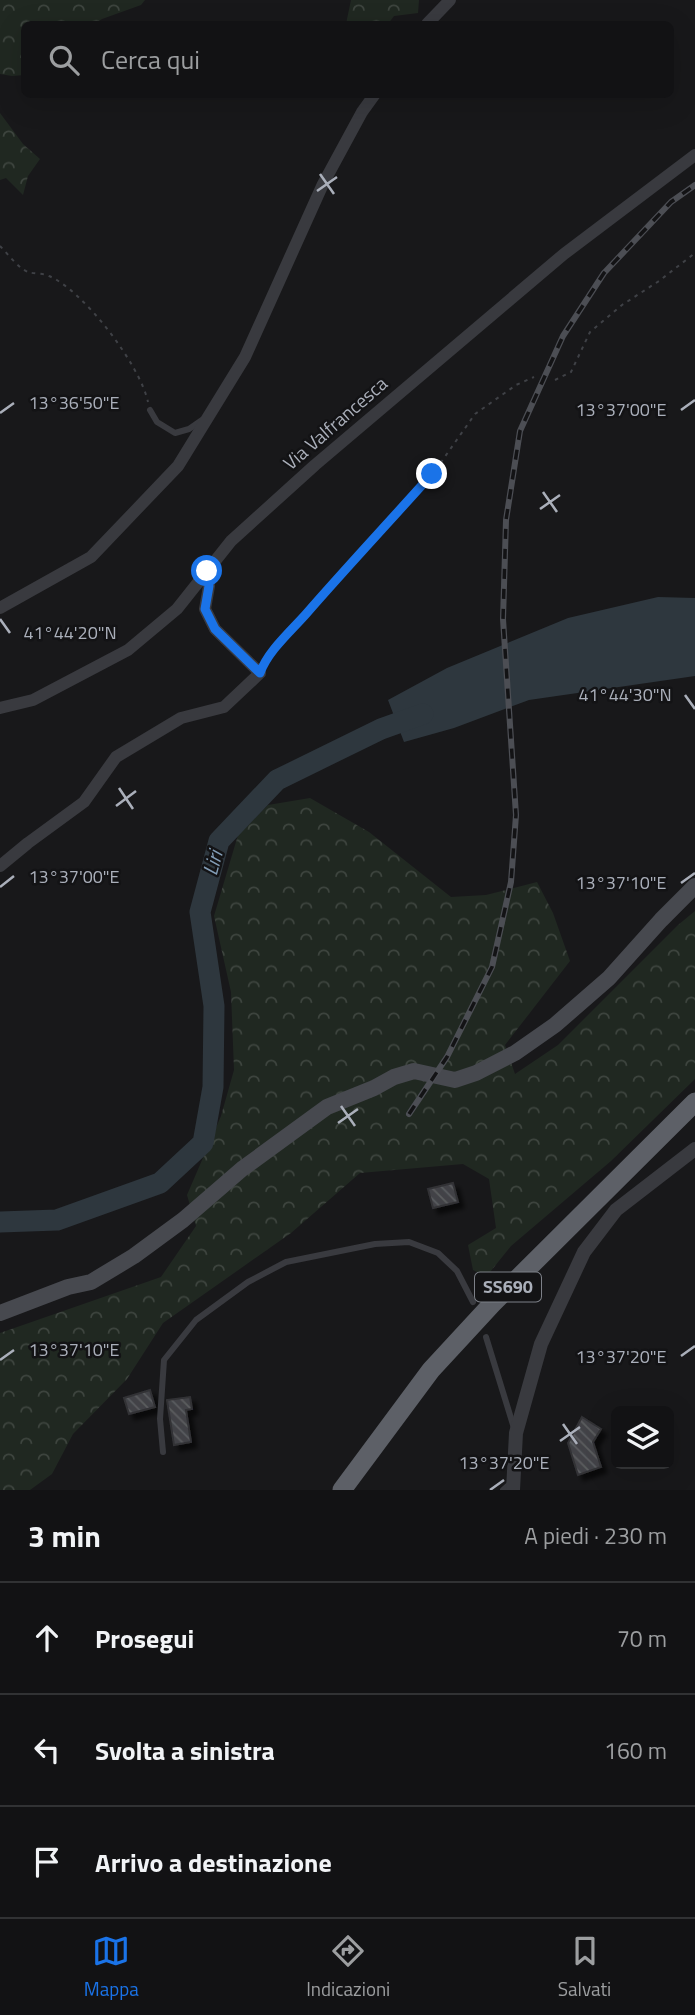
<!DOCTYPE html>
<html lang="it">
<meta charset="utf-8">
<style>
body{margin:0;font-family:"Titillium Web",sans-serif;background:#1f2022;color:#f1f3f6}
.controls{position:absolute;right:21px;bottom:21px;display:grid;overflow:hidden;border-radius:10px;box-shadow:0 7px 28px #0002}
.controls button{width:63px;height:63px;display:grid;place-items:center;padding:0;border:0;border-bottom:2px solid #313234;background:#121214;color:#f1f3f6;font:35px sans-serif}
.stop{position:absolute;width:21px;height:21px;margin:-16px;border:5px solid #1a73e8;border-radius:50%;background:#fff}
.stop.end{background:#1a73e8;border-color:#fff;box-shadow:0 2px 7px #0008}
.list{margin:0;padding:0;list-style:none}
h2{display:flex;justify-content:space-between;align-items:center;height:91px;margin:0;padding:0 28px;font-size:30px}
h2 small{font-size:23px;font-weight:400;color:#9c9ea0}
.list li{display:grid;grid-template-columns:46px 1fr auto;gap:21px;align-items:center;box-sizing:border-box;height:112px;padding:0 28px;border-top:2px solid #313234}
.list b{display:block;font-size:26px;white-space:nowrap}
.list em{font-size:23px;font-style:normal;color:#9c9ea0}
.icon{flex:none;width:38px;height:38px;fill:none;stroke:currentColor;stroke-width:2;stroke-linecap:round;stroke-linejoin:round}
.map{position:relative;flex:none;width:695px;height:1490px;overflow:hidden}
.search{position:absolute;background:#121214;box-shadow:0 7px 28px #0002;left:21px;right:21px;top:21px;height:77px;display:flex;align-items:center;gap:18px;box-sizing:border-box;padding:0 24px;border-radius:10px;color:#9c9ea0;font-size:26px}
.sheet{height:427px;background:#121214}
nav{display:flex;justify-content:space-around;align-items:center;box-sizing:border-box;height:98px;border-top:2px solid #313234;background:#121214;font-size:19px;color:#9c9ea0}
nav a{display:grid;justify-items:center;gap:4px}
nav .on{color:#1a73e8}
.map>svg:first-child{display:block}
.forest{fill:url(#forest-crowns)}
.water{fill:#2e373e}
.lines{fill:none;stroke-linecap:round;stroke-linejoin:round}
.river{stroke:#2e373e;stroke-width:21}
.building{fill:url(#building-back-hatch);stroke:#323236;stroke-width:2;filter:url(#shadow)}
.path{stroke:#3f4146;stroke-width:2;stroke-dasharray:3.5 5;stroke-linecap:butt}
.service{stroke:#393a3f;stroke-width:6}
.minor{stroke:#393a3f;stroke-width:12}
.tertiary{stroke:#393a3f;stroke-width:14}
.secondary{stroke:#47494f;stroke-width:16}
.trunk{stroke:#5d6067;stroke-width:19}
.rail-casing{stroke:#4c4e54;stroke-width:6}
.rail{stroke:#131315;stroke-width:3.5;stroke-dasharray:10;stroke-linecap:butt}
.route{stroke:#1a73e8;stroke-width:9}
.ticks{fill:none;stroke:#aaafba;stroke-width:2.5}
.labels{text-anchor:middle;stroke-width:5;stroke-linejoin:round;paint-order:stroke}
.shield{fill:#131315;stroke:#7d8088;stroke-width:2}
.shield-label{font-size:18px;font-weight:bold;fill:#aaafba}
.street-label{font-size:19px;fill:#aaafba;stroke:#131315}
.water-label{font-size:21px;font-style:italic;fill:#829cb5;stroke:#131315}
.ticks-label{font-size:18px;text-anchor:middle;fill:#aaafba;stroke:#131315;stroke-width:5;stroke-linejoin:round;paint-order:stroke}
</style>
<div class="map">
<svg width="695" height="1490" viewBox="0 0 695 1490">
<defs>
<pattern id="forest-crowns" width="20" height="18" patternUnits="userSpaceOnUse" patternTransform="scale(1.75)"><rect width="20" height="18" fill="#202821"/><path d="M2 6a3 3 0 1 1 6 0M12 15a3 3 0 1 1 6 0" fill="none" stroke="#3e453f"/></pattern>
<pattern id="building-back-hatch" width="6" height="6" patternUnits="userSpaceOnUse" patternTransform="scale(1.75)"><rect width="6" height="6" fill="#424347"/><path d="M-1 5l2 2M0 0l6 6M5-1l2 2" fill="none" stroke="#5b5c5f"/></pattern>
<filter id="shadow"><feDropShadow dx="5.5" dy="5.5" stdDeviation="2" flood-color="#0009"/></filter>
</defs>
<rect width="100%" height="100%" fill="#18181a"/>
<path class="forest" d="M0,0h145l-4,5 -39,14 -8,5h-70v51l-12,1 -12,-2z
M351,0h68l-1,13 -24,3 -6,8h-42z
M0,113l23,31 17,15 -12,17 -5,19 -17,-17 -6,2z
M310,798l59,34 82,65 35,-2 51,-13 16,31 17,48 -65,84 10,29 43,-29 120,-120 17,-14v168l-84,82 -100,85 -25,31 -13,-7 -5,-25 28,-17 -7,-49 -26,-15 -103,9 -69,60 -128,90 -36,56 -54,55 -21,40 -22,16h-30v-157l161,-56 35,-51 -9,-31 34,-79 13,-46 -3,-78 -17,-76 24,-81 30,-30z"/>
<path class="water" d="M658,597l37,1v78l-166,24 -75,28 -50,14 -16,-42 59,-32 121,-50z"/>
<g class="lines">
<path class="river" d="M0,1222l57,-2 103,-37 43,-40 10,-56 1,-81 -14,-94 19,-71 58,-61 104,-51 42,-15"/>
</g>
<path class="building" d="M453,1183l5,19 -25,6 -5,-19z
M150,1390l5,17 -26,7 -5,-16z
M190,1397l2,12 -6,1 5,32 -17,3 -7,-45z
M582,1417l19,12 -8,13 8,25 -23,8 -10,-32z"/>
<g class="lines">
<path class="path" d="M0,246c8,8 18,22 28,26 6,2 15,1 21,4 35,15 91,89 99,126
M555,380l16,-8 19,-40 32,-27 37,-24 36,-28
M266,660l94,-108 72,-77 43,-61 41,-29 18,-8"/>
<path class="service" d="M150,410l7,12 18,11 14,-4 13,-9
M486,1337l28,91
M163,1452l-3,-33 4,-59 32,-40 52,-38 38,-20 89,-18 34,-2 29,11 19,18 16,31
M503,1490l9,-8"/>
<path class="minor" d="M427,24l23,-24
M0,608l91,-51 87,-91 67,-109 78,-173 39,-72 13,-18
M0,708l33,-8 95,-50 49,-41 54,-68 84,-76 249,-211 131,-99
M0,866l28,-23 56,-41 32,-45 65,-39 43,-11 36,-34 -45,-44 -10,-20 4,-23 -2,-15"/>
<path class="tertiary" d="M513,1490l3,-57 25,-89 43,-92 32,-42 79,-61"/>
<path class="secondary" d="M0,1313l68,-26 23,-5 43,-26 49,-36 59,-51 85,-62 47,-19 20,-11 20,-6 41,9 21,-7 39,-20 40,-28 54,-47 52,-58 34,-34"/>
<path class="trunk" d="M342,1490l89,-120 61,-66 203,-202"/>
<g class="rail-casing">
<path id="rail" d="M409,1114l38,-57 45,-90 19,-85 5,-67 -13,-196 3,-99 14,-89 43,-95 41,-63 67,-71 24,-17"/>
</g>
<use href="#rail" class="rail"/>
</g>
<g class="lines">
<path class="route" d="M207,571l2,15 -4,23 10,20 45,44c8,-22 30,-41 46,-59 41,-47 84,-93 126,-140"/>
</g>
<path class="ticks" d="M320,174l14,20M317,191l20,-14M681,410l14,-10M0,413l14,-10M543,492l14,20M540,509l20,-14M0,619l10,14M685,695l10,14M119,788l14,21M116,806l20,-15M681,883l14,-10M0,887l14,-11M341,1106l14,20M338,1123l20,-14M681,1356l14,-10M0,1360l14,-10M563,1424l14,20M560,1441l20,-14M490,1490l14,-10"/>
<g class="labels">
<rect class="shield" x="475" y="1272.5" width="66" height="29" rx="5"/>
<g class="shield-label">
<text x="508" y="1293">SS690</text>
</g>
<g class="street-label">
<text transform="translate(335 423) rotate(-41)" y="7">Via Valfrancesca</text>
</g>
<g class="water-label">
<text transform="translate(213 863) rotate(-75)" y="7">Liri</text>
</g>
</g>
<g class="ticks-label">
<text x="74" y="409">13°36'50"E</text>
<text x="621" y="416">13°37'00"E</text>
<text x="70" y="639">41°44'20"N</text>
<text x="625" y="701">41°44'30"N</text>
<text x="74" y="883">13°37'00"E</text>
<text x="621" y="889">13°37'10"E</text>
<text x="74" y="1356">13°37'10"E</text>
<text x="621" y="1363">13°37'20"E</text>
<text x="504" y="1469">13°37'20"E</text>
</g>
</svg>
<div class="controls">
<button><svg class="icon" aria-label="layers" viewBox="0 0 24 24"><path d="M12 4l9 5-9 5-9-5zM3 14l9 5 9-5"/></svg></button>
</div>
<div class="stop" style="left:207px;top:571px"></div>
<div class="stop end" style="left:432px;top:474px"></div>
<div class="search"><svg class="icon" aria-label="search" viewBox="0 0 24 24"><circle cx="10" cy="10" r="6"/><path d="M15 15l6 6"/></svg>Cerca qui</div>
</div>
<section class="sheet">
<h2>3 min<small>A piedi · 230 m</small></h2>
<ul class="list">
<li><svg class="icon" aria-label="ahead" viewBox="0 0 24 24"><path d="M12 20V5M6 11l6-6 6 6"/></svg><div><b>Prosegui</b></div><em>70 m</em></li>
<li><svg class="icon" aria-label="left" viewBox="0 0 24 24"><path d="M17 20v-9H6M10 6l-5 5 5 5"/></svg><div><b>Svolta a sinistra</b></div><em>160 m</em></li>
<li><svg class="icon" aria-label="arrive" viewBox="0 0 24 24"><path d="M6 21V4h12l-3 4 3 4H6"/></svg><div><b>Arrivo a destinazione</b></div></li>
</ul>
</section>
<nav>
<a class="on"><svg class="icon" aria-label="map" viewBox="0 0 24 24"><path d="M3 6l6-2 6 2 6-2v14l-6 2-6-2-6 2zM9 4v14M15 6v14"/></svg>Mappa</a>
<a><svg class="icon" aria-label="directions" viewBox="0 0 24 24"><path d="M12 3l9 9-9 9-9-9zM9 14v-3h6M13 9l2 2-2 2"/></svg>Indicazioni</a>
<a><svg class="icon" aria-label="saved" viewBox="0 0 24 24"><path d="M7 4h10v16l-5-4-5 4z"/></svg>Salvati</a>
</nav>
